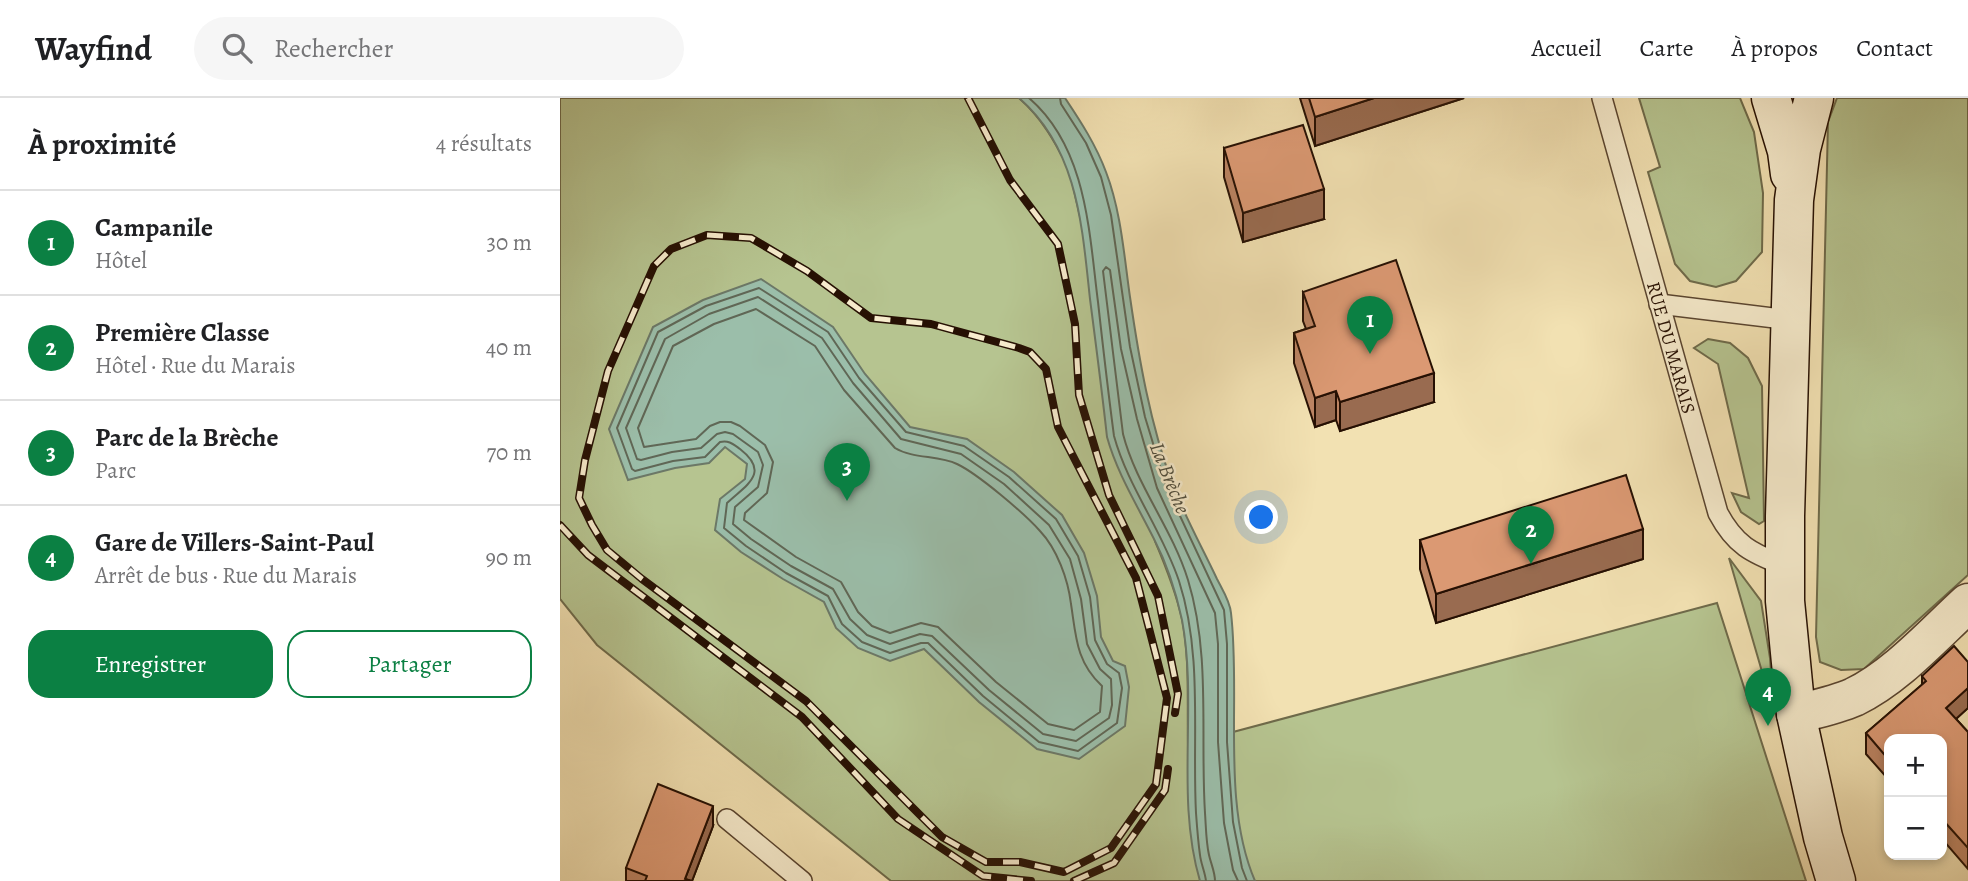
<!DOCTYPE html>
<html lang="fr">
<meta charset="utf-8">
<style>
body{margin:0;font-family:Alegreya,serif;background:#f6f6f6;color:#202124}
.controls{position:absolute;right:21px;bottom:21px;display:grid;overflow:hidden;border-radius:14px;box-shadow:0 4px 10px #0003}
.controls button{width:63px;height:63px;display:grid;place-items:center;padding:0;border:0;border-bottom:2px solid #e0e0e0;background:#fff;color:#202124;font:35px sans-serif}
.you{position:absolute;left:702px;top:420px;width:24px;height:24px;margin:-18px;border:5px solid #fff;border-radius:50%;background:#1a73e8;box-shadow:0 0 0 10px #1a73e833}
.badge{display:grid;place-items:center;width:46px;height:46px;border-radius:50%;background:#0b8043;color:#fff;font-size:23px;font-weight:700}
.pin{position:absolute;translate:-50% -58px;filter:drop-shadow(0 2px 4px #0008)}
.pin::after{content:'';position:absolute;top:37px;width:24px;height:21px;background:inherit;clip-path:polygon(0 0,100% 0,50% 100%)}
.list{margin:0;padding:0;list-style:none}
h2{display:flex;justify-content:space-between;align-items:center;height:91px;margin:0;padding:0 28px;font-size:30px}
h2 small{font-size:23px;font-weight:400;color:#757577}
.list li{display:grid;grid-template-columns:46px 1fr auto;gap:21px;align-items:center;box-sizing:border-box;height:105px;padding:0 28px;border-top:2px solid #e0e0e0}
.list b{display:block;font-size:26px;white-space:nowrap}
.list p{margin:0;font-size:23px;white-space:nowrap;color:#757577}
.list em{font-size:23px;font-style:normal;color:#757577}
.actions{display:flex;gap:14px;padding:21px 28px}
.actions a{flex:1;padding:16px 0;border:2px solid #0b8043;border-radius:21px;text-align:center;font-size:24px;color:#0b8043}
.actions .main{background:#0b8043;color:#fff}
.icon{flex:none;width:38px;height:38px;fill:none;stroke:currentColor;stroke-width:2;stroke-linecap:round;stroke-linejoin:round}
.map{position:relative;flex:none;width:1408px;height:783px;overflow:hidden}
header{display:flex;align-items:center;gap:42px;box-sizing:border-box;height:98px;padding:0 35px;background:#fff;border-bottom:2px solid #e0e0e0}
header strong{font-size:33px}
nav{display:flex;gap:38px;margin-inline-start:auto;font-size:24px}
.search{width:490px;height:63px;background:#f6f6f6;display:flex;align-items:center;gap:18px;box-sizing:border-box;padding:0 24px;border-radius:38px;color:#757577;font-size:26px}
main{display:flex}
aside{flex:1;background:#fff}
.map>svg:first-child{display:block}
.green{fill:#b6c490;stroke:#6e6a4a;stroke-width:2}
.water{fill:#9bbeaa;stroke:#6c7867;stroke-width:2}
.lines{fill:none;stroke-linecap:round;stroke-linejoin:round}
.shore{stroke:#606756;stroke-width:2}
.lane-casing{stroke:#59442f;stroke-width:22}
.street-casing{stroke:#59442f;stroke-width:41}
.secondary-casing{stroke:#261003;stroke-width:41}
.lane{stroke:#f7eccd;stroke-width:19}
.street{stroke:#f7eccd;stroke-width:38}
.secondary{stroke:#f7eccd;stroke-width:38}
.rail-casing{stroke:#261003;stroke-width:8}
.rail{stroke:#f7eccd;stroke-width:5;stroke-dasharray:16;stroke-linecap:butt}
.wall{fill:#bc8463;stroke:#261003;stroke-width:2}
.shaded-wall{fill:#996b50;stroke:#261003;stroke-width:2}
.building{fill:#db9973;stroke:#261003;stroke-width:2}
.labels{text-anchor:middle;stroke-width:5;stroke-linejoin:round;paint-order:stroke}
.street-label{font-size:19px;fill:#261003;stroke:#f7eccd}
.water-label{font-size:21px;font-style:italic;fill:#4f4d3d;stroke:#f7eccd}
</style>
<header>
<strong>Wayfind</strong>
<div class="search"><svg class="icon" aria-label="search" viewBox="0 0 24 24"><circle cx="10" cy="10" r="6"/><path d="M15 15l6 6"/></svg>Rechercher</div>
<nav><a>Accueil</a><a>Carte</a><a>À propos</a><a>Contact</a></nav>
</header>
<main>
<aside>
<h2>À proximité<small>4 résultats</small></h2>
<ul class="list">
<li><span class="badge">1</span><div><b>Campanile</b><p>Hôtel</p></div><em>30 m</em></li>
<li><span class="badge">2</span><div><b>Première Classe</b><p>Hôtel · Rue du Marais</p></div><em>40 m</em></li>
<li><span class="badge">3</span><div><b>Parc de la Brèche</b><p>Parc</p></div><em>70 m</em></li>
<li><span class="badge">4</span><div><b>Gare de Villers-Saint-Paul</b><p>Arrêt de bus · Rue du Marais</p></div><em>90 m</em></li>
</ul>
<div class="actions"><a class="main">Enregistrer</a><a>Partager</a></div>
</aside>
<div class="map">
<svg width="1408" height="783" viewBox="0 0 1408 783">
<rect width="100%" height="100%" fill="#f2e1b2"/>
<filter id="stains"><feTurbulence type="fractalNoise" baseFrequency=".00286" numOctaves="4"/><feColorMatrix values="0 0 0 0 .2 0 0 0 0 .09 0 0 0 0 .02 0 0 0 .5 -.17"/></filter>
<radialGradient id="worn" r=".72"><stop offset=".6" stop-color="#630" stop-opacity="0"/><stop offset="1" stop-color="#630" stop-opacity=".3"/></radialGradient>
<path class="green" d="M0,0h459c23,20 36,44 50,71l86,372c11,26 21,51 27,78 8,40 5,84 6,125l529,-141 89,278h-915l-294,-236 -37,-46z
M1079,0h101l14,34 9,61 -1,59 -26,29 -20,6 -26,-6 -15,-17 -27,-92 12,-5z
M1277,0h131v477l-104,94 -23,1 -21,-8 -4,-25 12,-515z
M1148,241l22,4 18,15 14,28 2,135 -5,3 -18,-12 -9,-19 17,5 -31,-134 -24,-16z
M1169,460l32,43 9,57 4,55z"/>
<path class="water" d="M459,0h46c16,24 31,47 41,74 15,39 18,83 24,125 9,62 20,126 42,186 12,32 30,64 45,96 5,10 13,22 14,34 10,84 -10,189 24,268h-55c-25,-84 -2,-176 -18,-261 -6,-28 -15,-56 -28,-81 -17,-34 -37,-66 -47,-102 -5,-46 -11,-92 -17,-138 -8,-73 -12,-150 -71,-201z
M201,181l72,48 32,47 45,53 57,12 47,33 48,43 22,38 13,43 4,41 12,24 12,5 4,21 -4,39 -46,33 -42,-10 -58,-47 -55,-53 -34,12 -32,-13 -22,-20 -12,-26 -41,-23 -42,-27 -26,-22 5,-31 25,-20 2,-15 -22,-17 -16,16 -34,5 -47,12 -19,-51 44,-102 50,-27z"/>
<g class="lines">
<path class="shore" d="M469,0c58,50 60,134 69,204 5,45 10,89 16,134 14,51 48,94 65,145 24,74 13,156 17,232 1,14 2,28 4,42 1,9 5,17 6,26
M500,0l1,6 25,39 15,34 10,38 19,132 15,70 21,69 58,124 3,34v98l6,80 9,46 5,13
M199,190l69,44 31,46 47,54 58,14 45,31 47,42 22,37 12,41 5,43 12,24 12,9 3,15 -5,35 -39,28 -39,-9 -56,-46 -55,-53h-7l-31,10 -28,-11 -20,-18 -14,-28 -42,-23 -40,-27 -22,-18 3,-25c19,-18 44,-30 13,-54 -7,-5 -11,-9 -20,-7l-15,15 -32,4 -38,10 -3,-2 -15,-41 41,-96 48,-26z
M198,199l64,41 31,45 48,56 60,15 43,30 45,41 21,34 11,40 6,45 13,25 11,10 1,26 -3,13 -33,23 -33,-7 -54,-44 -57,-54 -12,-2 -30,10 -23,-9 -17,-16 -17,-30 -42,-23 -40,-27 -18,-15 2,-17 23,-20 5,-22 -5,-13 -25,-18 -8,-2 -8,2 -16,14 -29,4 -31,8 -4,-1 -11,-31 39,-89 44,-25z
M196,211l59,37 29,44 51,58c18,11 43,7 62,16 21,10 67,49 83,67 17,18 28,48 31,73 5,32 5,58 31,82l-2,26 -26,18 -26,-6 -52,-42 -58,-55 -17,-4 -31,10 -18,-7 -14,-14 -17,-30 -45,-25 -52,-37 1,-7 22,-20 6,-31 -8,-17 -25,-19 -9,-4h-11l-10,4 -14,13 -52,8 -6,-19 35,-82 41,-22z
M655,783c0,-9 -4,-17 -6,-26 -3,-13 -3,-28 -4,-42 -5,-78 6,-158 -17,-233 -16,-52 -52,-95 -65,-146l-20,-163 3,-4 4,3 11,79 16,70 20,69 58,125 3,31v98l6,81 9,47 5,11"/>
<g class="lane-casing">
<g id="lane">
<path id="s1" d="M1042,0l116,415c17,32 33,40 67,53"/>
<path d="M1099,206l131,16"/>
<path d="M167,721l75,62"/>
</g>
</g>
<g class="street-casing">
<path id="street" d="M1236,616c20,-5 40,-9 58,-17 42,-20 80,-63 114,-94"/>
</g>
<g class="secondary-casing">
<path id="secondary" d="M1211,0l16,53 3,23
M1254,0l-13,51 -7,51 -9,316v85l11,113 27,123 13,44"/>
</g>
<use href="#lane" class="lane"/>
<use href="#street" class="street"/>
<use href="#secondary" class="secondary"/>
<g class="rail-casing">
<path id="rail" d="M408,0l42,82 48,64 17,80 4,71 30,100 49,101 20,98 -3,19
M147,137l44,3 56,33 64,47 60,6 88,24 11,4 16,17 12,58 78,151 31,120 -11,86 -45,64 -47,24 -44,-10h-34l-44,-25 -136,-136 -164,-122 -35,-29 -15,-25 -13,-27 6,-38 23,-89 46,-105 17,-17z
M0,427l28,30 214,162 96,102 85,57 48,5
M514,783l40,-18 51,-73 3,-21"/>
</g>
<use href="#rail" class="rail"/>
</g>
<path class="wall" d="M740,0h164l-149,48z
M664,50l100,71 -81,23 -19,-65z
M743,194l131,110 -94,29 -4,-11 -21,7 -21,-64v-30l12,-4 -3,-8z
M860,442l223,19 -207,64 -16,-54z
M1362,578l46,32 -12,11 12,13v137l-26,-30v-100h-53v41l-23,-26v-21l56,-48z
M153,728l-21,55h-66v-13z"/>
<path class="shaded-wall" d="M814,0h90l-149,48v-29z
M764,91v30l-81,23v-29z
M874,275v29l-94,29v-29z
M776,293v29l-21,7v-29z
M1083,431v30l-207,64v-29z
M1408,590v20l-22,20v-20z
M153,708v20l-21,55 -7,-2z"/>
<path class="building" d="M749,0h65l-59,19z
M743,27l21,64 -81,24 -19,-65z
M836,162l38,113 -94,29 -4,-11 -21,7 -21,-65 21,-7 -12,-34z
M1066,377l17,54 -207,65 -16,-54z
M1394,548l14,16v26l-22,20 22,24v116l-26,-29v-80h-53v21l-23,-27 60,-52 -4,-5z
M98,686l55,22 -28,73 6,2h-46l2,-5 -21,-8z"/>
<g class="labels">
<g class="street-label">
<text dy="7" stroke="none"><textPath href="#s1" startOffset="259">RUE DU MARAIS</textPath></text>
</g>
<g class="water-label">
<text transform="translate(610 380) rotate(68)" y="7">La Brèche</text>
</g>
</g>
<rect width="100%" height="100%" filter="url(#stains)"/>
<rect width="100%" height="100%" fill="url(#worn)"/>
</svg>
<div class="controls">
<button>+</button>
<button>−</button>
</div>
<div class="you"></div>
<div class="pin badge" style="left:810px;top:256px">1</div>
<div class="pin badge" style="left:971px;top:466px">2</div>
<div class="pin badge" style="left:287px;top:403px">3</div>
<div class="pin badge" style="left:1208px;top:628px">4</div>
</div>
</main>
